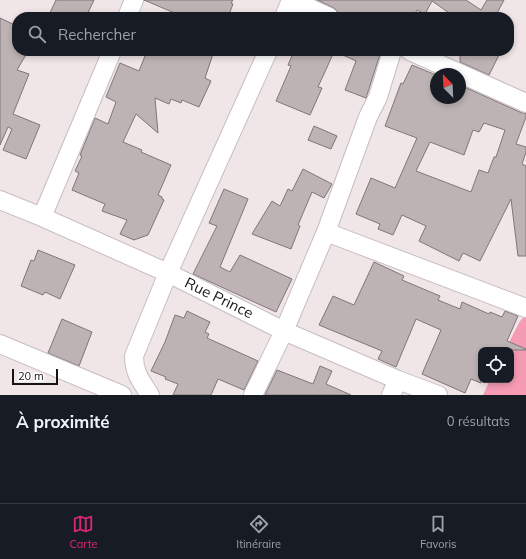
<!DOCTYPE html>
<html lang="fr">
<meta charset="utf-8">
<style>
body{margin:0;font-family:Mulish,sans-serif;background:#242831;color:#f1f3f6}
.controls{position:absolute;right:12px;bottom:12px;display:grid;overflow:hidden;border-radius:8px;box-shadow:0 2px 6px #0003}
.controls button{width:36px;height:36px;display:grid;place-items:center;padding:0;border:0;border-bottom:1px solid #363941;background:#171b24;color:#f1f3f6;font:20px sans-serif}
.compass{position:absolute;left:430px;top:68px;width:36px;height:36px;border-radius:50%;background:#171b24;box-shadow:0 2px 6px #0003;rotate:336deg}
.scale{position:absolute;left:12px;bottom:10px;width:46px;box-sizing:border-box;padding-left:4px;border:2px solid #161313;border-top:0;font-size:11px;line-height:14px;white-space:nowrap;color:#161313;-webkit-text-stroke:3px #fff;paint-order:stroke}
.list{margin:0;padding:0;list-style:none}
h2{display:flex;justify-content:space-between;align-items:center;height:52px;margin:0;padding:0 16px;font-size:17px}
h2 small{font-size:13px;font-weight:400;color:#9ea1a6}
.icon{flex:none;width:22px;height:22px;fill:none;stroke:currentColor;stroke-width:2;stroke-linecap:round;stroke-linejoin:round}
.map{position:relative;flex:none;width:526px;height:395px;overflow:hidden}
.search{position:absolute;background:#171b24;box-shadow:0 2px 6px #0003;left:12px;right:12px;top:12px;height:44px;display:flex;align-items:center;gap:10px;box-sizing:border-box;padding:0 14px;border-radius:16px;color:#9ea1a6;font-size:15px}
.sheet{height:108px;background:#171b24}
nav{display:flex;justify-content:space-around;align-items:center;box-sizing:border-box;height:56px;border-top:1px solid #363941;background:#171b24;font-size:11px;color:#9ea1a6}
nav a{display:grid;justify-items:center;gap:2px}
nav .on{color:#db2777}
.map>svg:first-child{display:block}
.green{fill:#f59bb4}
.building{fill:#bdb3b5;stroke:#807678;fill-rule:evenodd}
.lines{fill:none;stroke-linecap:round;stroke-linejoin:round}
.minor-casing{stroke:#c8bdc0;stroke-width:20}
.minor{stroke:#fff;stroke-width:18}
.labels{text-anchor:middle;stroke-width:3;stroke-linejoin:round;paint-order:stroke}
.street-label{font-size:15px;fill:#161313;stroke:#fff}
</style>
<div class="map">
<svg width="526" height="395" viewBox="0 0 526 395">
<rect width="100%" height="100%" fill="#f0e5e7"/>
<path class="green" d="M526,315v80h-43l7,-15h21v-30h-6l15,-29z"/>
<path class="building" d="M56,0h38l-8,17h-38z
M144,0h89l-2,3 2,1 -5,13h-44z
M317,0h149l15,10 6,-10h17l-9,17h-40l-23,-16 -7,13 -8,-4 -4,7h-70l-4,-1 -2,-5 -3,-3z
M0,18l17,8v25h6l4,2 -10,17 12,4 -16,40 27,11 -14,34 -23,-9 9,-21 -4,-2 -8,18z
M147,51h67l-9,27 6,3 -12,26 -17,-7 -1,3 -10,-4 -2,5 -14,-6 3,35 -22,-19 -13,28 19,8 -1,2 30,13 -13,30 4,2v2l2,1 -16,35 -14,5 -14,-6 7,-14 -25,-9 3,-7 -33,-14 7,-17 -4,-2 7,-15 -2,-1 15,-37 13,6 8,-22 -10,-5 14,-34 19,8z
M294,51h32l7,3 -15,33 4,1 -12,27 -34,-14 15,-35 -3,-1z
M334,51h47l-15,47 -21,-8 11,-29z
M460,51h41l-12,24 -29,-13z
M412,65l24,10v23h24v-13l62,28h4v4l-10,27 10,3v5l-4,12 4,2v90h-8l-7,-57 -31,62 -17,-8 -4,8 -40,-20 7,-15 -24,-11 -9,20 -15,-6 2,-5 -24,-10 15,-36 24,10 22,-50 -32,-12 16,-43 2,1zM484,123l21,7 -9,27h-2l-6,16 -9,-3 -8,22 -55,-21 14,-29 34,13 9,-25 6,2z
M314,126l23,10 -6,13 -23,-9z
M303,169l29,15 -8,14 -12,-6 -14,33 2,1 -9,23 -39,-15 20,-33 8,5 8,-17 4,2z
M224,189l24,10 -28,68 10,5 10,-17 52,24 -16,33 -83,-38 24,-48 -8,-3z
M38,250l37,15 -15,34 -15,-7 -2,3 -22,-9 10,-26 3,1z
M374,262l30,14 -2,4 38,16 -2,4 22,9 2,-7 27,12 1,-2 12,5 3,-6 13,5 -11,25 19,8v1h-45v33l-10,-4 -6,14 -43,-19 19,-44 -25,-11 -20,48 -18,-8 4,-8 -63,-26 14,-29 21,9z
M187,311l23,11 -5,10 4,2 -2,4 51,23 -14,29 -26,-11 -7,16h-38l5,-11 -13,-5 1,-2 -15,-6 14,-29 10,-27 9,3z
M62,319l30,13 -13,34 -31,-13z
M320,366l12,5 -6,13 25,11h-86l12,-25 36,14z"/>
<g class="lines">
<g class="minor-casing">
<path id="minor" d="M292,0l37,17
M127,17l7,-17
M284,17l7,-17
M410,51l116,52
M0,200l42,17 126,56 116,58 114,49 40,15
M42,217l70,-166
M326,232l42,-115 10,-20 14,-46
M0,344l122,51
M150,395c-9,-14 -16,-22 -16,-39l34,-83 100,-222
M253,395l31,-64 42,-99 200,76
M391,395l7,-15"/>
</g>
<use href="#minor" class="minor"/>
</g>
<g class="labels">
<g class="street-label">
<text transform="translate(219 298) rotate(26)" y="5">Rue Prince</text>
</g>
</g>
</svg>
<div class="controls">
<button><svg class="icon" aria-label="locate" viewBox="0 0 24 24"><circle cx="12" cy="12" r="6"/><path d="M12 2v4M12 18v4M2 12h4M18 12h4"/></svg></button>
</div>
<svg class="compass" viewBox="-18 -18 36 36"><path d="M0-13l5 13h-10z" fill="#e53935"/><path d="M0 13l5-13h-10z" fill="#9ea1a6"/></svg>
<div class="scale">20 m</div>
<div class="search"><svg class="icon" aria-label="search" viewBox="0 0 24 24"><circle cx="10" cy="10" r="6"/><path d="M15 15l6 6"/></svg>Rechercher</div>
</div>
<section class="sheet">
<h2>À proximité<small>0 résultats</small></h2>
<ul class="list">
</ul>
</section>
<nav>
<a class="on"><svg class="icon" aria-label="map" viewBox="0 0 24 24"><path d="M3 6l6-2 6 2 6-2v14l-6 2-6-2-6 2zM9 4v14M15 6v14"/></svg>Carte</a>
<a><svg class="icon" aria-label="directions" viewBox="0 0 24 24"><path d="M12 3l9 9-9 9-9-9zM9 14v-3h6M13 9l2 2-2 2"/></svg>Itinéraire</a>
<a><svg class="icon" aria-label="saved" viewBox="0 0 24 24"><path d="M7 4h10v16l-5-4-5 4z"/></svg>Favoris</a>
</nav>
